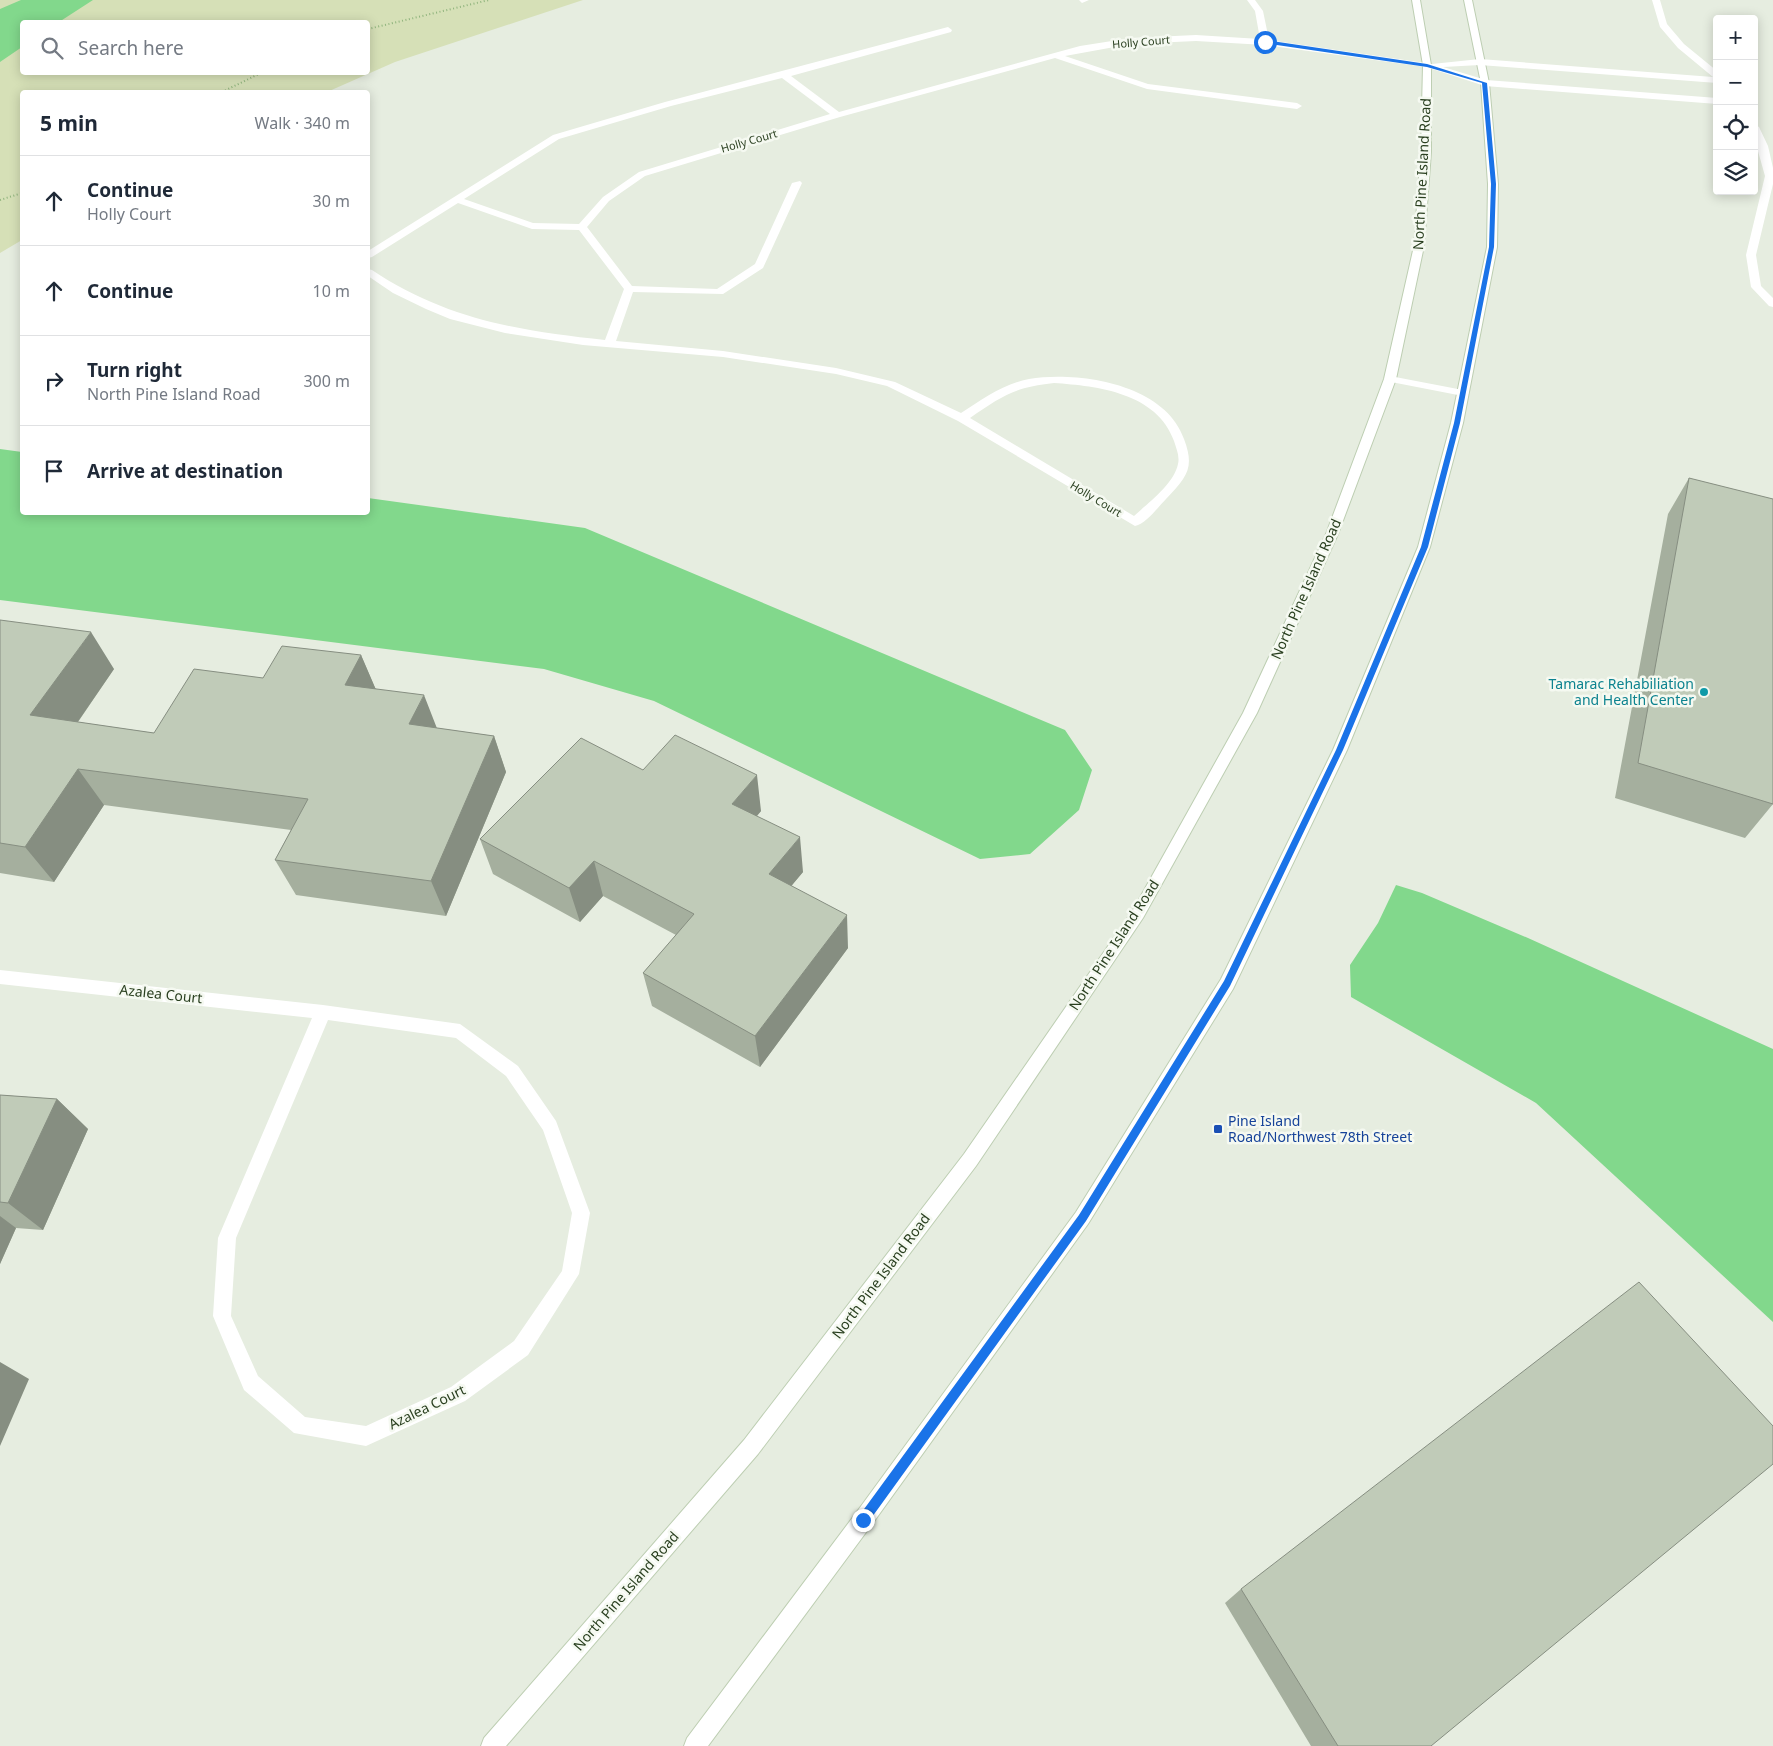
<!DOCTYPE html>
<meta charset="utf-8">
<style>
body{margin:0;font-family:"Noto Sans",sans-serif;background:#f6f6f7;color:#1f2937}
.controls{position:absolute;right:15px;top:15px;display:grid;overflow:hidden;border-radius:5px;box-shadow:0 2px 12px #0003}
.controls button{width:45px;height:45px;display:grid;place-items:center;padding:0;border:0;border-bottom:1px solid #e0e1e3;background:#fff;color:#1f2937;font:25px sans-serif}
.stop{position:absolute;width:15px;height:15px;margin:-11px;border:4px solid #1a73e8;border-radius:50%;background:#fff}
.stop.end{background:#1a73e8;border-color:#fff;box-shadow:0 1px 5px #0008}
.list{margin:0;padding:0;list-style:none}
h2{display:flex;justify-content:space-between;align-items:center;height:65px;margin:0;padding:0 20px;font-size:21px}
h2 small{font-size:16px;font-weight:400;color:#747a83}
.list li{display:grid;grid-template-columns:32px 1fr auto;gap:15px;align-items:center;box-sizing:border-box;height:90px;padding:0 20px;border-top:1px solid #e0e1e3}
.list b{display:block;font-size:19px;white-space:nowrap}
.list p{margin:0;font-size:16px;white-space:nowrap;color:#747a83}
.list em{font-size:16px;font-style:normal;color:#747a83}
.icon{flex:none;width:28px;height:28px;fill:none;stroke:currentColor;stroke-width:2;stroke-linecap:round;stroke-linejoin:round}
.map{position:relative;flex:none;width:1773px;height:1746px;overflow:hidden}
.search{position:absolute;background:#fff;box-shadow:0 2px 12px #0003;left:20px;top:20px;width:350px;height:55px;display:flex;align-items:center;gap:12px;box-sizing:border-box;padding:0 18px;border-radius:5px;color:#747a83;font-size:19px}
.panel{position:absolute;background:#fff;box-shadow:0 2px 12px #0003;left:20px;top:90px;width:350px;height:425px;border-radius:5px}
.map>svg:first-child{display:block}
.green{fill:#d6e0b7;fill-rule:evenodd}
.water{fill:#82d88c}
.lines{fill:none;stroke-linecap:round;stroke-linejoin:round}
.secondary-casing{stroke:#bdceb2;stroke-width:2}
.path{stroke:#90b47d;stroke-width:2;stroke-dasharray:1 2.5;stroke-linecap:butt}
.service{fill:#fff;fill-rule:evenodd}
.secondary{fill:#fff;fill-rule:evenodd}
.wall{fill:#a5af9e}
.shaded-wall{fill:#868e81}
.building{fill:#c0cbb8;stroke:#868e81}
.route{fill:#1a73e8}
.culture-dot{fill:#0f9aa8;stroke:#f5f9f1;stroke-width:2}
.transit-dot{fill:#1a4fb4;stroke:#f5f9f1;stroke-width:2}
.labels{text-anchor:middle;stroke-width:5;stroke-linejoin:round;paint-order:stroke}
.far-street-label{font-size:11px;fill:#293f1f;stroke:#f5f9f1}
.street-label{font-size:14px;fill:#293f1f;stroke:#f5f9f1}
.culture-label{font-size:14px;fill:#0d838f;stroke:#f5f9f1;text-anchor:end}
.transit-label{font-size:14px;fill:#164399;stroke:#f5f9f1;text-anchor:start}
</style>
<div class="map">
<svg width="1773" height="1746" viewBox="0 0 1773 1746">
<rect width="100%" height="100%" fill="#e6ede0"/>
<path class="green" d="M0,0h583l-188,62 -68,30h-305v148l-22,13zM22,22h346v50h-346z"/>
<path class="water" d="M21,0h72l-34,22h-37v25l-22,15v-53z
M0,449l22,3v60h346v-14l217,30 480,202 27,40 -13,40 -49,44 -50,5 -326,-158 -110,-32 -544,-69z
M1396,885l26,8 106,45 245,111v273l-237,-219 -185,-106 -1,-32 28,-42z"/>
<g class="lines">
<g class="secondary-casing">
<path id="secondary" d="M1412,0h8l11,65v87l-7,94 -28,133 -58,155 -81,179 -114,205 -167,248 -218,288 -252,292h-25l3,-8 260,-298 220,-286 169,-244 110,-197 83,-179 58,-155 30,-133 7,-94 2,-87z
M1464,0h8l17,83 9,101 -1,63 -34,176 -33,124 -83,203 -114,239 -145,235 -218,303 -162,219h-24l3,-8 169,-225 220,-301 145,-233 112,-229 85,-203 33,-124 36,-176 1,-63 -7,-101z"/>
</g>
<path class="path" d="M368,29l121,-29
M222,92l41,-20
M0,200l22,-7"/>
<path class="service" d="M1079,0h10l-7,3z
M1247,0h8l8,11 6,29 163,24 48,-5 233,18 -35,-29 -18,-21 -8,-27h8l7,24 17,20 33,27v12l-237,-18 -37,2 43,13 231,18v6l-232,-18 -59,-19 -161,-22 -69,-4 -65,3 -66,12 83,28 149,19 5,3 -5,3 -150,-20 -92,-31 -215,59 -195,59 -36,25 -22,26 45,59 85,3 38,-25 37,-81 8,-2 2,2 -39,85 -40,26 -90,-2 -17,49 107,10 113,17 59,14 66,31c22,-14 42,-29 68,-34 50,-8 136,5 155,60 11,29 3,38 -18,60 -8,8 -19,24 -31,27l-177,-105 -71,-35 -51,-12 -113,-17 -140,-12 -78,-12 -55,-14 -24,-10 -33,-16 -25,-17v-7l4,1c73,49 147,61 233,70l19,-51 -45,-59 -47,-1 -74,-26 -86,54 -4,1v-7l185,-116 112,-33 283,-75 4,3 -1,2 -160,44 48,36 241,-66 51,-8 65,-3 64,4 -5,-28zM782,78l48,36 -191,58 -36,25 -24,27 -46,-1 -69,-24 95,-60 112,-33zM1054,383c44,3 103,10 120,58 2,7 6,15 4,23 -4,20 -30,39 -44,52l-164,-98c32,-22 45,-31 84,-35z
M1754,124l5,3 9,19 5,22v16l-17,71 5,31 12,12v9l-4,-1 -18,-19 -5,-32 19,-79 -11,-39z
M1390,376l73,14 6,3 -6,3 -77,-15v-4z
M0,970l323,35 137,19 58,42 38,55 34,92 -11,61 -51,81 -63,46 -99,45 -72,-13 -50,-43 -31,-74 5,-78 94,-220 -312,-34zM328,1020l128,18 50,38 37,54 29,83 -10,58 -48,70 -63,46 -85,39 -61,-9 -47,-41 -27,-60 5,-78z"/>
<use href="#secondary" class="secondary"/>
</g>
<path class="wall" d="M1689,478l84,326 -28,34 -130,-40 53,-284z
M0,620l114,49 -36,53 76,11 109,-55 98,-23 14,33 61,40 58,8 12,36 -60,144 -150,-21 -21,-35 16,-30 -187,-25 -50,77 -54,-9z
M643,770l118,41 -4,5 46,56 -12,14 57,62 -88,119 -108,-61 -9,-33 33,-38 -73,-39 -23,26 -87,-48 -13,-35z
M0,1095l57,4 31,30 -45,101 -27,-2 -16,36z
M1241,1589l190,157h-120l-86,-143z"/>
<path class="shaded-wall" d="M91,632l23,37 -57,83 -27,-37z
M361,655l16,37 -32,-7z
M424,695l14,36 -29,-7z
M494,736l12,36 -60,144 -15,-35z
M78,769l26,36 -50,77 -29,-35z
M757,775l4,36 -24,28 -5,-35z
M800,837l3,35 -30,36 -4,-34z
M594,861l9,35 -23,26 -11,-34z
M847,915l1,33 -88,119 -5,-31z
M57,1099l31,30 -45,101 -35,-27z
M0,1216l16,12 -16,36z
M0,1362l29,17 -29,67z"/>
<path class="building" d="M1689,478l84,21v305l-135,-41z
M0,620l91,12 -61,83 124,18 40,-64 69,9 19,-32 79,9 -16,30 79,10 -15,29 85,12 -63,145 -156,-21 33,-61 -230,-30 -53,78 -25,-4z
M675,735l82,40 -25,29 68,33 -31,37 78,41 -92,121 -112,-63 51,-59 -100,-53 -25,27 -89,-49 101,-101 62,32z
M0,1095l57,4 -49,104 -8,-1z
M1639,1282l134,144v38l-342,282h-93l-97,-157z"/>
<path class="route" d="M1265,40l162,24 60,19 9,101 -2,63 -34,176 -32,124 -85,203 -113,236 -144,235 -219,303 -4,1 -4,-1v-8l220,-301 145,-234 112,-231 85,-203 33,-124 35,-176 2,-63 -9,-101 -55,-16 -164,-24z"/>
<circle class="culture-dot" cx="1704" cy="692" r="5"/>
<rect class="transit-dot" x="1213" y="1124" width="10" height="10" rx="2.5"/>
<g class="labels">
<g class="far-street-label">
<text transform="translate(1141 42) rotate(-5)" y="4">Holly Court</text>
<text transform="translate(749 141) rotate(-16)" y="4">Holly Court</text>
<text transform="translate(1096 499) rotate(31)" y="4">Holly Court</text>
</g>
<g class="street-label">
<text transform="translate(1422 174) rotate(-87)" y="5">North Pine Island Road</text>
<text transform="translate(1306 589) rotate(-66)" y="5">North Pine Island Road</text>
<text transform="translate(1114 945) rotate(-57)" y="5">North Pine Island Road</text>
<text transform="translate(161 994) rotate(6)" y="5">Azalea Court</text>
<text transform="translate(881 1276) rotate(-53)" y="5">North Pine Island Road</text>
<text transform="translate(427 1407) rotate(-26)" y="5">Azalea Court</text>
<text transform="translate(626 1591) rotate(-49)" y="5">North Pine Island Road</text>
</g>
<g class="culture-label">
<text x="1694" y="689">Tamarac Rehabiliation<tspan x="1694" dy="16">and Health Center</tspan></text>
</g>
<g class="transit-label">
<text x="1228" y="1126">Pine Island<tspan x="1228" dy="16">Road/Northwest 78th Street</tspan></text>
</g>
</g>
</svg>
<div class="controls">
<button>+</button>
<button>−</button>
<button><svg class="icon" aria-label="locate" viewBox="0 0 24 24"><circle cx="12" cy="12" r="6"/><path d="M12 2v4M12 18v4M2 12h4M18 12h4"/></svg></button>
<button><svg class="icon" aria-label="layers" viewBox="0 0 24 24"><path d="M12 4l9 5-9 5-9-5zM3 14l9 5 9-5"/></svg></button>
</div>
<div class="stop" style="left:1265px;top:42px"></div>
<div class="stop end" style="left:863px;top:1520px"></div>
<div class="search"><svg class="icon" aria-label="search" viewBox="0 0 24 24"><circle cx="10" cy="10" r="6"/><path d="M15 15l6 6"/></svg>Search here</div>
<section class="panel">
<h2>5 min<small>Walk · 340 m</small></h2>
<ul class="list">
<li><svg class="icon" aria-label="ahead" viewBox="0 0 24 24"><path d="M12 20V5M6 11l6-6 6 6"/></svg><div><b>Continue</b><p>Holly Court</p></div><em>30 m</em></li>
<li><svg class="icon" aria-label="ahead" viewBox="0 0 24 24"><path d="M12 20V5M6 11l6-6 6 6"/></svg><div><b>Continue</b></div><em>10 m</em></li>
<li><svg class="icon" aria-label="right" viewBox="0 0 24 24"><path d="M7 20v-9h11M14 6l5 5-5 5"/></svg><div><b>Turn right</b><p>North Pine Island Road</p></div><em>300 m</em></li>
<li><svg class="icon" aria-label="arrive" viewBox="0 0 24 24"><path d="M6 21V4h12l-3 4 3 4H6"/></svg><div><b>Arrive at destination</b></div></li>
</ul>
</section>
</div>
